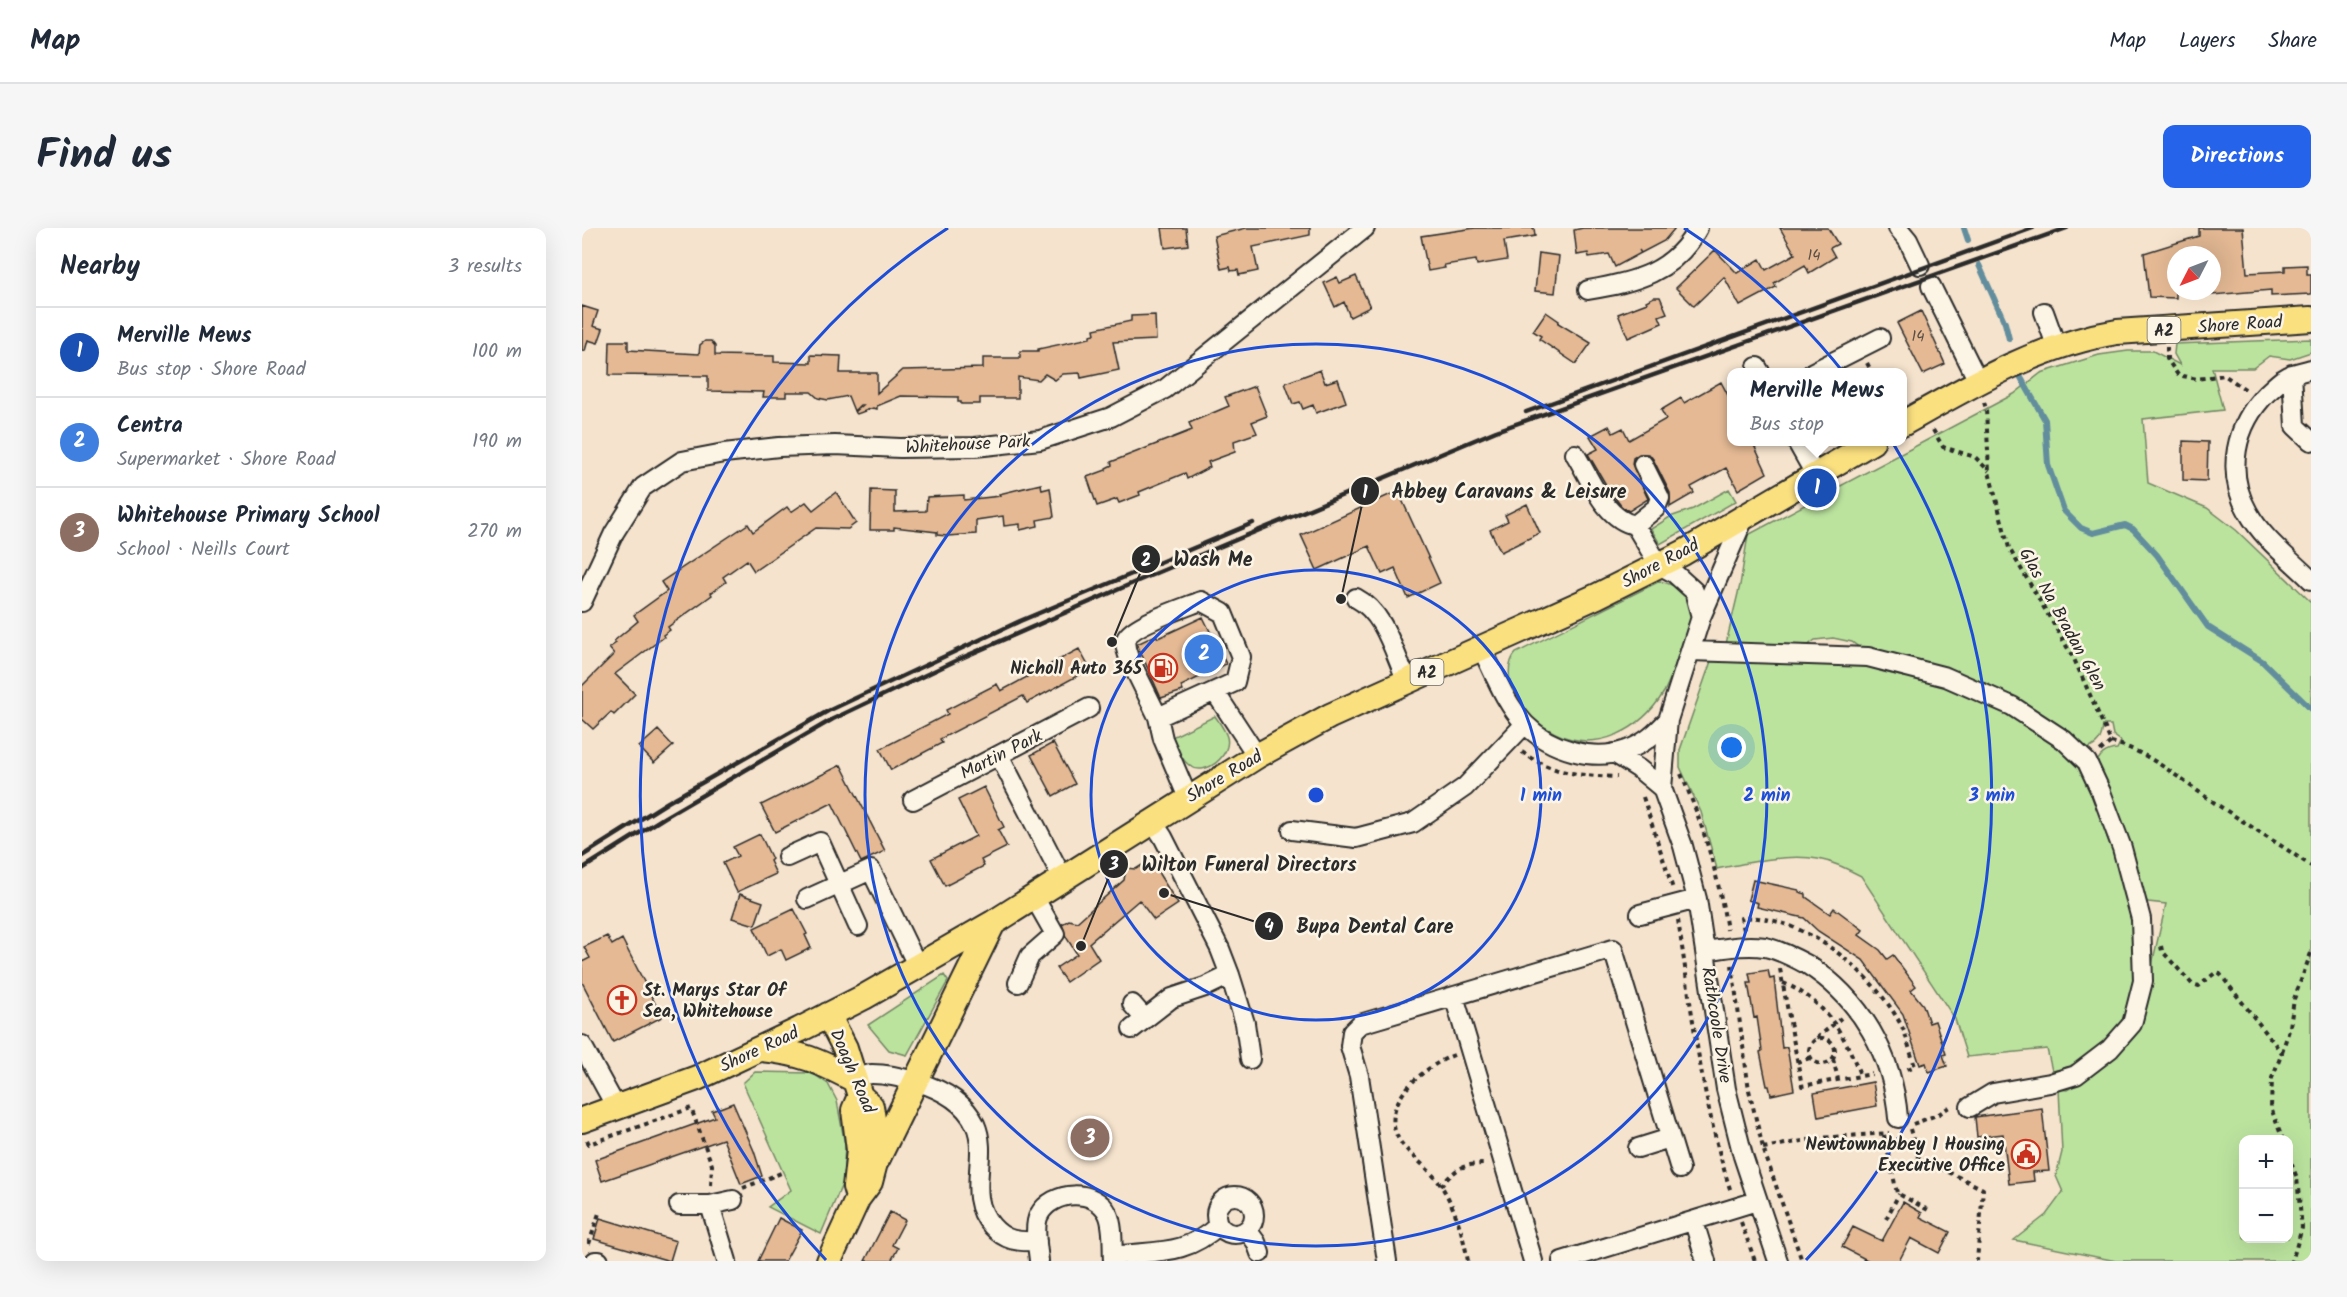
<!DOCTYPE html>
<meta charset="utf-8">
<style>
body{margin:0;font-family:Kalam,sans-serif;background:#f6f6f7;color:#1f2937}
.controls{position:absolute;right:18px;bottom:18px;display:grid;overflow:hidden;border-radius:12px;box-shadow:0 6px 24px #0002}
.controls button{width:54px;height:54px;display:grid;place-items:center;padding:0;border:0;border-bottom:2px solid #e0e1e3;background:#fff;color:#1f2937;font:30px sans-serif}
.compass{position:absolute;left:1585px;top:18px;width:54px;height:54px;border-radius:50%;background:#fff;box-shadow:0 6px 24px #0002;rotate:228deg}
.you{position:absolute;left:1150px;top:520px;width:21px;height:21px;margin:-15px;border:4px solid #fff;border-radius:50%;background:#1a73e8;box-shadow:0 0 0 9px #1a73e833}
.badge{display:grid;place-items:center;width:39px;height:39px;border-radius:50%;background:#2563eb;color:#fff;font-size:20px;font-weight:700}
.pin{position:absolute;translate:-50% -50%;border:3px solid #fff;box-shadow:0 2px 6px #0006}
.popup{position:absolute;left:1145px;top:140px;width:180px;height:78px;box-sizing:border-box;display:grid;place-content:center;border-radius:12px;background:#fff;filter:drop-shadow(0 2px 4px #0005);font-size:20px;white-space:nowrap;color:#747a83}
.popup b{font-size:22px;color:#1f2937}
.popup::after{content:'';position:absolute;left:50%;top:100%;margin-left:-12px;border:12px solid transparent;border-top-color:#fff}
.list{margin:0;padding:0;list-style:none}
h2{display:flex;justify-content:space-between;align-items:center;height:78px;margin:0;padding:0 24px;font-size:26px}
h2 small{font-size:20px;font-weight:400;color:#747a83}
.list li{display:grid;grid-template-columns:39px 1fr auto;gap:18px;align-items:center;box-sizing:border-box;height:90px;padding:0 24px;border-top:2px solid #e0e1e3}
.list b{display:block;font-size:22px;white-space:nowrap}
.list p{margin:0;font-size:20px;white-space:nowrap;color:#747a83}
.list em{font-size:20px;font-style:normal;color:#747a83}
.map{position:relative;flex:none;width:1729px;height:1033px;overflow:hidden;border-radius:12px}
header{display:flex;align-items:center;gap:36px;box-sizing:border-box;height:84px;padding:0 30px;background:#fff;border-bottom:2px solid #e0e1e3}
header strong{font-size:28px}
nav{display:flex;gap:33px;margin-inline-start:auto;font-size:21px}
.intro{display:flex;align-items:center;justify-content:space-between;box-sizing:border-box;height:144px;padding:0 36px}
h1{margin:0;font-size:42px}
.button{padding:15px 27px;border-radius:12px;background:#2563eb;color:#fff;font-size:21px;font-weight:700}
main{display:flex;gap:36px;padding:0 36px}
aside{flex:1;background:#fff;border-radius:12px;box-shadow:0 6px 24px #0002}
.map>svg:first-child{display:block}
.green{fill:#bbe39e;stroke:#738764;stroke-width:1.5;fill-rule:evenodd}
.lines{fill:none;stroke-linecap:round;stroke-linejoin:round}
.stream{stroke:#628d9c;stroke-width:6}
.building{fill:#e4b994;stroke:#2b2b2b;stroke-width:1.5}
.minor-casing{stroke:#2b2b2b;stroke-width:22}
.major-casing{stroke:#2b2b2b;stroke-width:28}
.path{stroke:#2b2b2b;stroke-width:4;stroke-dasharray:4.5 4.5;stroke-linecap:butt}
.minor{stroke:#fcf5e5;stroke-width:18}
.major{stroke:#fbe080;stroke-width:24}
.rail{stroke:#2b2b2b;stroke-width:4.5}
.ring{fill:none;stroke:#1d4ed8;stroke-width:3}
.labels{text-anchor:middle;stroke-width:5;stroke-linejoin:round;paint-order:stroke}
.number-label{font-size:15px;fill:#594e45}
.shield{fill:#fcf5e5;stroke:#6a6863;stroke-width:1.5}
.shield-label{font-size:16px;font-weight:bold;fill:#2b2b2b}
.street-label{font-size:18px;fill:#2b2b2b;stroke:#fcf5e5}
.poi-label{font-size:18px;font-weight:bold;fill:#2b2b2b;stroke:#fcf5e5;text-anchor:end}
.centre{fill:#1d4ed8;stroke:#fcf5e5;stroke-width:3}
.ring-label{font-size:18px;text-anchor:middle;font-weight:bold;fill:#1d4ed8;stroke:#fcf5e5;stroke-width:5;stroke-linejoin:round;paint-order:stroke}
.leader{fill:none;stroke:#2b2b2b;stroke-width:2}
.callout-dot{fill:#2b2b2b;stroke:#fcf5e5;stroke-width:2}
.mark-label{font-size:18px;text-anchor:middle;font-weight:bold;fill:#fff}
.callout-label{font-size:20px;text-anchor:middle;font-weight:bold;fill:#2b2b2b;stroke:#fcf5e5;stroke-width:5;stroke-linejoin:round;paint-order:stroke}
</style>
<header>
<strong>Map</strong>
<nav><a>Map</a><a>Layers</a><a>Share</a></nav>
</header>
<div class="intro"><h1>Find us</h1><a class="button">Directions</a></div>
<main>
<aside>
<h2>Nearby<small>3 results</small></h2>
<ul class="list">
<li><span class="badge" style="background:#1a4fb4">1</span><div><b>Merville Mews</b><p>Bus stop · Shore Road</p></div><em>100 m</em></li>
<li><span class="badge" style="background:#3f7fe0">2</span><div><b>Centra</b><p>Supermarket · Shore Road</p></div><em>190 m</em></li>
<li><span class="badge" style="background:#8d6e63">3</span><div><b>Whitehouse Primary School</b><p>School · Neills Court</p></div><em>270 m</em></li>
</ul>
</aside>
<div class="map">
<svg width="1729" height="1033" viewBox="0 0 1729 1033">
<rect width="100%" height="100%" fill="#f5e3cd"/>
<filter id="ink" filterUnits="userSpaceOnUse"><feTurbulence type="fractalNoise" baseFrequency=".0167" numOctaves="2"/><feDisplacementMap in="SourceGraphic" scale="12" xChannelSelector="R" yChannelSelector="G"/><feConvolveMatrix kernelMatrix="1 2 1 2 8 2 1 2 1" color-interpolation-filters="sRGB"/></filter>
<g filter="url(#ink)">
<path class="green" d="M1729,111v13l-21,7 -21,-3 -16,12h-41l11,42 -80,9 5,64 59,25 29,22 75,72v659h-195l-102,-21 32,-25 17,-23 -7,-16 6,-24 -3,-63 8,1 13,-8 19,-12 21,-20 24,-51 22,-95 -18,-2 -7,-6 -46,-129c4,-12 10,-17 22,-18l4,-8 -8,-6 -2,-10h-8c-1,14 -5,21 -19,25l-19,-16 -205,-86 -8,-6 -19,-4 -18,2 -12,9 -78,-1 15,-63 8,-50 266,-141 27,-21 58,-18 29,-4h25l27,14 -6,-11 1,-10zM1662,912h44v98h-44z
M1147,261l7,12 -76,43 -9,-15 19,-12 23,-8z
M1078,353c9,3 22,6 28,15 9,14 -1,34 -6,48 -5,16 -10,33 -18,48 -23,38 -67,62 -109,41 -14,-7 -30,-19 -38,-33 -8,-13 -12,-35 -1,-47z
M1129,433h112l53,2 4,8 24,6 5,-4 15,3 107,45 51,45 21,42 -4,5 10,30 6,3c12,48 31,111 14,159 -4,14 -14,25 -23,35 -15,17 -32,27 -54,31l-5,-22 -80,8 -12,-38 -94,-143c-14,-7 -27,-14 -43,-17 -29,-6 -72,4 -101,10l-16,-57 -21,-45v-17z
M633,488c4,6 10,14 12,21 5,18 -21,40 -37,29 -10,-7 -13,-19 -18,-29z
M362,747l4,6 -41,74 -18,-5 -21,-25z
M173,844l57,1 16,11 9,17 8,44 -2,37 -22,52 -53,-27 23,-17 -48,-107z"/>
<g class="lines">
<path class="stream" d="M1382,0l4,12
M1397,37l26,58 4,16
M1438,148l25,44 3,45 16,46 17,17 12,5 32,-8 8,4 24,26 51,72 54,34 49,48"/>
</g>
<path class="building" d="M580,0h24l2,17 -23,3z
M664,0h64v7l-57,12 5,24 -19,4 -1,-5 -7,1 -1,-4 -9,2 -7,-33z
M893,0h59l1,8 -31,5 3,19 -30,5 -1,-5 -32,5 1,3 -17,3 -7,-35z
M1001,0h92l-11,13 -23,12 -2,-3 2,3 -26,14 -6,-13 -20,3 -1,-4 -11,2 -3,-25z
M1198,0h48l10,16 -8,4 5,9 -26,16 -4,-8 -31,18 2,4 -36,19 -16,-29 -30,29 -18,-18 39,-38 22,23 23,-14 6,11 29,-16z
M1617,0h44l4,45 38,-2v-5l22,-1v9h4v20l-40,2v-6l-59,5v-40h-36v43l-27,-1 -5,-44 55,-17z
M957,25l20,3 -4,37 -20,-2z
M774,48l14,31 -20,10 -6,-15 -9,5 -11,-24 13,-6 3,6z
M1072,69h6l7,16 -8,3 3,7 -34,15 -10,-24 29,-11 -1,-2z
M0,78l16,5 -5,15 10,3 -5,14 -10,-3 -3,11 -3,-1z
M1339,83l24,53 -22,10 -26,-51z
M964,84l13,9 -1,2 33,20 -15,21 -37,-25 2,-3 -8,-5z
M573,87l1,25 -43,2 6,28 -38,8 -1,-5 -17,1 -8,6 -10,-6 -6,6 -21,-3v21h-38v6h-19v-2h-3v-5l-57,-1 -24,10v3l-4,-1 -16,6 -2,-2 8,-7h-3l-6,6 -6,-15 -20,4 -10,-2 -7,-6h-25v5h-23l1,-5 -56,-1v-15l-99,-1 1,-34h18v9l71,4 1,-9 5,-4h6l4,5v9l59,1v6l37,1v-8l30,1 -1,17h37v20l26,-23 80,-2v-10h37v-7h18v-2l52,-11v-3l5,-1 -1,-5 37,-8v-5z
M738,142l5,13 13,-4 8,23 -30,11 -3,-8 -10,4 -3,-7 -7,2 -8,-21z
M1139,154l10,19v40h21l15,32 -29,17 -12,-22 -35,19 3,6 -24,14v-14l-17,-34 -4,-5h-10l-6,4 -1,6 16,35 -19,12 -7,-4 -13,-17 -21,-36 10,-5 -8,-13 19,-10 4,7 10,-5 6,12 37,-21 -5,-9 20,-12 3,5z
M673,158l12,30 -15,6 5,11 -23,8 1,11 -27,10 2,5 -23,12 -2,-6 -46,19 1,3 -21,8 -2,-4 -20,7 -10,-29 19,-7v-2l6,-3 -1,-3 81,-32 -3,-7 40,-17 -4,-9z
M1601,213l25,1 -1,39 -24,-1z
M459,256l1,6 8,-2 4,29 -17,3 1,6 -18,4v-6l-16,2 -1,-10 -27,4v14l-29,2 -10,-1v-3l-43,-5v3h-24l1,-40 24,1v21l31,-1 1,-14 37,-2v5l36,-4 -1,-2z
M816,263l42,92 -32,15 -13,-30 -13,6 -13,-28 -52,24 -16,-35z
M254,264l20,31 -8,6 -32,-1 -62,43 -7,-11 -24,17 3,5 -15,11 1,2 -44,32 2,3 -7,5 1,2 -49,37 20,20 -21,21 -3,-3 -18,17 -11,-10v-33l32,-32 -5,-6 7,-5 -2,-2 24,-20 -4,-6 33,-24 -6,-9 87,-58 5,8 34,-25 4,5 15,-10 7,8z
M945,276l13,29 -39,19 -11,-22 18,-9 -3,-6z
M621,389l23,47 -45,22 2,5 -22,7 -24,-54 19,-9 2,3z
M497,421l11,20 -63,34 -4,-7 -83,43 2,4 -51,27 -11,-21 68,-35 -2,-4 51,-26 4,7z
M76,502l15,16 -19,17 -15,-16z
M471,515l22,41 -22,12 -22,-41z
M259,537l44,86 -24,11 -29,-59 -57,29 -14,-27z
M402,559l20,40 -6,3 9,17 -26,13 3,6 -39,20 -14,-27 45,-23 -18,-36z
M178,606l12,25 -2,2 6,13 -39,18 -14,-29 15,-7 -5,-9z
M568,632l9,7v7l19,30 -24,16 -15,-20 -50,43 10,16 -33,23 -10,-14 21,-14 -11,-17 -4,-13 7,-4 8,2 47,-42 2,-12 10,1z
M1171,652l46,10v2l7,2v3l24,17 4,-6 29,22 -4,5 21,15 7,9 6,-4 23,31 -5,4 12,15 6,18 6,-2 11,33 -3,1 4,11 -18,6 -3,-9 -6,2 -17,-51 -40,-54 -45,-29 -14,-13 -47,-11 1,-4 -10,-3z
M158,666l23,8 -8,23 -23,-7z
M212,681l13,25 -2,1 6,13 -25,12 -5,-11 -14,7 -13,-28z
M25,708l5,9 10,-6 40,78 -49,25 -31,-60v-20l8,-4 -6,-11z
M1186,742l2,9 4,-1 8,70 5,-1 7,43 -23,5 -2,-9h-2l-7,-34 2,-1 -5,-34 -3,1 -6,-35h3l-2,-10z
M1291,854l4,24 -59,11 -4,-24z
M151,875l21,48 8,25 -21,8 -18,-45 -121,42 -7,-21 120,-43 -3,-6z
M1460,880l7,63 -16,1 1,9 -25,3 -6,-50 -26,3 -2,-20z
M1321,974l19,11 -2,4 30,15 -11,21 -28,-15 -12,23h-30l-27,-14 11,-20 29,14z
M308,984l15,8 -13,25 6,3 -7,13h-26z
M18,990l76,23 -6,20 -76,-22z
M197,990l23,12 -17,31h-27z"/>
<g class="lines">
<g class="minor-casing">
<path id="minor" d="M1316,0l10,12 12,25
M1349,58l47,95
M1006,62c47,-8 86,-17 110,-62
M1462,84l13,36
M1175,139l3,5
M1729,141c-6,2 -12,3 -18,5 -10,3 -18,12 -26,19 -32,32 -42,79 -19,119 14,26 42,47 63,68
M1231,144l67,-34
M1710,146l3,52 16,15
M1215,214l18,32
M993,226c15,24 30,66 60,71l24,40 15,8 20,18 7,26
M1163,288l-44,101 -33,103 -6,68 21,58 14,53 29,190 17,67 35,105
M1053,297l21,-17 4,-10 -17,-34
M774,370c29,15 38,55 51,83
M0,374l32,-69 29,-46 39,-26 42,-8 55,-6 56,-2 65,3 75,-1 65,-7 71,-23 54,-28 200,-161
M900,421c13,26 23,54 43,75 25,26 69,38 102,26 17,-6 29,-17 41,-30
M1109,423l177,6 78,20 66,29 52,34 23,22 14,30 21,56 19,71 2,62 -11,43 -22,25 -34,26 -26,8 -57,10 -23,14
M633,464l42,64
M576,489l77,-35 6,-25 -18,-44 -22,-12c-15,6 -70,24 -75,38 -2,7 1,13 3,19l29,59 5,22 25,59
M1032,525l25,16 23,19
M417,527l64,124
M331,572l176,-92
M571,594l10,15 57,112 10,26 15,48 5,36
M710,602l64,8 57,-15 52,-36 60,-63
M205,629l33,-15 38,84
M225,671l64,-29 46,95
M1058,686l57,-15
M1124,723c20,-3 39,-7 59,-4 15,3 30,11 43,18 53,34 85,90 90,153
M436,755l12,-27 25,-22 -21,-37
M872,768l79,265
M550,776l13,15
M550,801l40,-31 33,-11 25,-12
M0,817l34,62
M273,852c5,-2 11,-6 17,-6 14,0 32,4 45,8 24,7 47,19 58,42 15,33 -11,71 17,102 13,15 26,16 45,15
M1056,920l32,-10
M634 987a19 19 0 1 1 38 0a19 19 0 1 1-38 0Z
M97,977h31l23,-5
M128,977l17,56
M1112,994l12,39
M665,1002l9,12 4,11
M531,1028c43,-6 71,1 106,-31
M13,1033h4
M457,1033c-1,-13 -6,-34 0,-46 13,-25 57,-27 69,-1 6,13 4,33 5,47
M805,1033l-28,-185 -9,-30 2,-14 8,-8 253,-75 67,220
M980,1033l195,-60"/>
</g>
<g class="major-casing">
<path id="major" d="M1320,196c69,-39 136,-79 215,-92l194,-13
M246,787l17,33 15,48 11,10 5,33 -1,24 -5,19 -12,16 -29,63
M179,821c42,4 57,12 94,31
M0,892l115,-42 102,-48 65,-33 129,-74 264,-167 73,-40 267,-120 86,-43 189,-111
M295,932l116,-237
M275,966l-2,-7 4,-37 -5,-40 6,-14"/>
</g>
<path class="path" d="M1585,119v12l11,16 19,4 27,-4 24,16
M1285,135l5,9
M1402,174l2,7 3,63 20,76 65,111 37,83 -11,9
M1351,202l10,17 32,10 14,14
M1529,514c36,9 65,34 95,55 35,24 71,45 105,69
M940,524c32,23 58,23 95,25
M1099,546c23,52 37,101 46,156
M1061,569l30,92
M1096,692c14,92 24,183 53,272
M1162,702l-3,-12c62,-6 138,59 163,113 4,11 7,24 11,35l-10,4
M1579,718l1,5 30,33 7,2 16,-13 5,1 62,79 -10,25 -1,30 12,32
M1150,737l17,125 14,58 39,113
M1198,741l22,117 70,-12
M1201,755c41,16 63,53 77,92
M1227 823a13 13 0 1 1 26 0a13 13 0 1 1-26 0Z
M1235,810l24,-20
M1700,824l8,-25 4,-28 17,-46
M872,827c-33,13 -80,52 -52,89 11,14 27,24 38,40 15,22 23,51 28,77
M1251,831l5,20
M1215,834l13,-4
M1331,896l26,-10 13,-9
M1328,901l8,28 65,32 -6,72
M1302,907l13,58 31,17
M5,912l2,4 102,-36 21,57 -1,21
M1181,920l56,-10 70,-5
M1706,927l9,23 5,50 -10,33
M859,958c15,-18 22,-22 45,-22
M161,960l38,-15
M1304,991l13,-25
M1159,994l14,39
M7,1016l11,-34
M1282,1033l1,-2"/>
<use href="#minor" class="minor"/>
<use href="#major" class="major"/>
<path class="rail" d="M944,184l507,-184
M0,628l86,-54 160,-91 192,-90 233,-98
M0,641l83,-52 168,-98 124,-59 183,-80 356,-149 571,-203"/>
</g>
</g>
<g class="ring">
<circle cx="734" cy="567" r="225"/>
<circle cx="734" cy="567" r="451"/>
<path d="M244 1032A676 676 0 0 1 366 0M1102 0A676 676 0 0 1 1224 1032"/>
</g>
<defs>
<g id="fuel-ring" transform="scale(1.5)"><circle r="9.5" fill="#fcf5e5" stroke="#c8321e" stroke-width="1.5"/><path d="M-5.5-6h7V0h2V4h1.3V-2.5L3-4.5l.8-.8L6-3V5H2.5V1h-1V6h-7ZM-4.2-4.7v3.2H.2V-4.7Z" fill="#c8321e"/></g>
<g id="church-ring" transform="scale(1.5)"><circle r="9.5" fill="#fcf5e5" stroke="#c8321e" stroke-width="1.5"/><path d="M-1.2-6h2.4v3.5h3.3v2.4h-3.3V6h-2.4V-.1h-3.3v-2.4h3.3Z" fill="#c8321e"/></g>
<g id="civic-ring" transform="scale(1.5)"><circle r="9.5" fill="#fcf5e5" stroke="#c8321e" stroke-width="1.5"/><path d="M-.6-6.5H3V-4.5H.6V-3L4-1V1h2V6H-6V1h2V-1L-.6-3ZM-1.2 2.5V6h2.4V2.5Z" fill="#c8321e"/></g>
</defs>
<g fill-rule="evenodd">
<use href="#fuel-ring" x="581" y="440"/>
<use href="#church-ring" x="40" y="772"/>
<use href="#civic-ring" x="1444" y="926"/>
</g>
<g class="labels">
<g class="number-label">
<text x="1232" y="32">14</text>
<text x="1336" y="113">14</text>
</g>
<g class="shield">
<rect x="1565.5" y="89" width="33" height="26" rx="4.5"/>
<rect x="828.5" y="431" width="33" height="26" rx="4.5"/>
</g>
<g class="shield-label">
<text x="1582" y="108">A2</text>
<text x="845" y="450">A2</text>
</g>
<g class="street-label">
<text transform="translate(1658 96) rotate(-4)" y="6">Shore Road</text>
<text transform="translate(386 216) rotate(-3)" y="6">Whitehouse Park</text>
<text transform="translate(1078 335) rotate(-28)" y="6">Shore Road</text>
<text transform="translate(1481 391) rotate(61)" y="6">Glas Na Bradan Glen</text>
<text transform="translate(419 526) rotate(-27)" y="6">Martin Park</text>
<text transform="translate(642 548) rotate(-31)" y="6">Shore Road</text>
<text transform="translate(1135 797) rotate(81)" y="6">Rathcoole Drive</text>
<text transform="translate(177 821) rotate(-25)" y="6">Shore Road</text>
<text transform="translate(271 843) rotate(67)" y="6">Doagh Road</text>
</g>
<g class="poi-label">
<text x="560" y="446">Nicholl Auto 365</text>
<text x="61" y="768" text-anchor="start">St. Marys Star Of<tspan x="61" dy="21">Sea, Whitehouse</tspan></text>
<text x="1423" y="922">Newtownabbey 1 Housing<tspan x="1423" dy="21">Executive Office</tspan></text>
</g>
</g>
<circle cx="734" cy="567" r="9" class="centre"/>
<g class="ring-label">
<text x="959" y="573">1 min</text>
<text x="1185" y="573">2 min</text>
<text x="1410" y="573">3 min</text>
</g>
<path class="leader" d="M759 371L783 263M530 414L564 331M499 718L532 636M582 665L687 698"/>
<g class="callout-dot">
<circle cx="759" cy="371" r="6"/>
<circle cx="530" cy="414" r="6"/>
<circle cx="499" cy="718" r="6"/>
<circle cx="582" cy="665" r="6"/>
<circle cx="783" cy="263" r="15"/>
<circle cx="564" cy="331" r="15"/>
<circle cx="532" cy="636" r="15"/>
<circle cx="687" cy="698" r="15"/>
</g>
<g class="mark-label">
<text x="783" y="270">1</text>
<text x="564" y="338">2</text>
<text x="532" y="642">3</text>
<text x="687" y="704">4</text>
</g>
<g class="callout-label">
<text x="927" y="270">Abbey Caravans &amp; Leisure</text>
<text x="631" y="338">Wash Me</text>
<text x="667" y="643">Wilton Funeral Directors</text>
<text x="793" y="705">Bupa Dental Care</text>
</g>
</svg>
<div class="controls">
<button>+</button>
<button>−</button>
</div>
<svg class="compass" viewBox="-18 -18 36 36"><path d="M0-13l5 13h-10z" fill="#e53935"/><path d="M0 13l5-13h-10z" fill="#747a83"/></svg>
<div class="you"></div>
<div class="pin badge" style="left:1235px;top:260px;background:#1a4fb4">1</div>
<div class="popup"><b>Merville Mews</b>Bus stop</div>
<div class="pin badge" style="left:622px;top:426px;background:#3f7fe0">2</div>
<div class="pin badge" style="left:508px;top:910px;background:#8d6e63">3</div>
</div>
</main>
